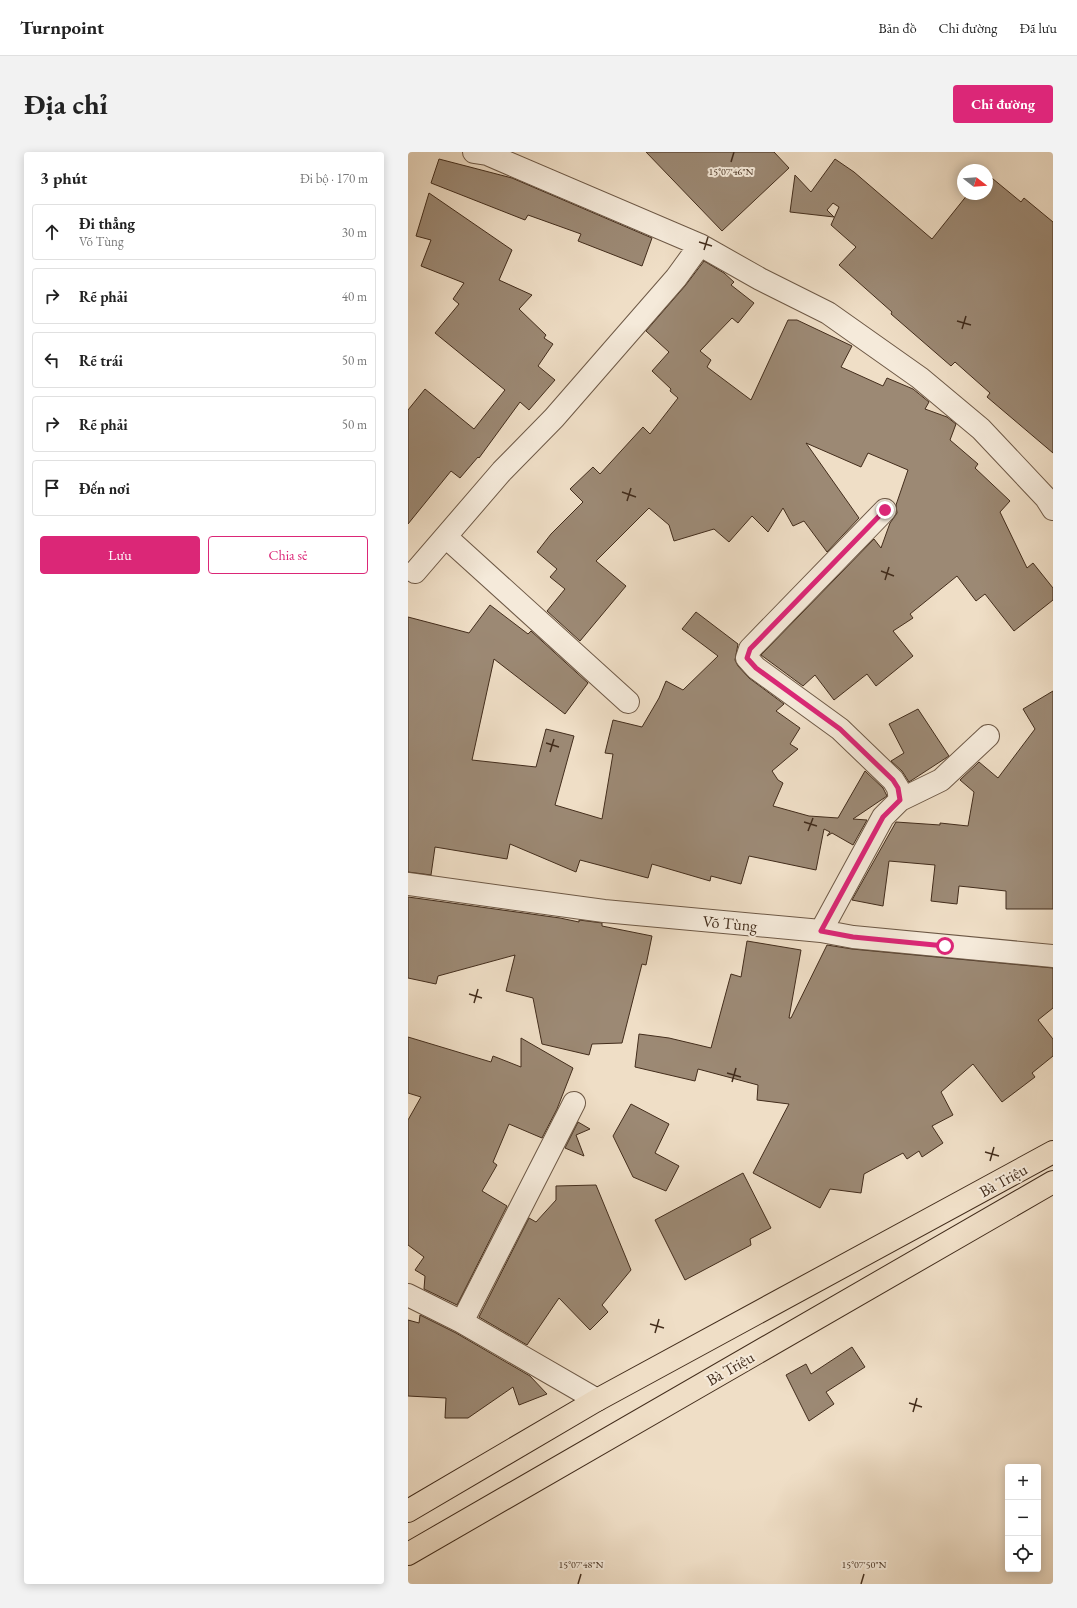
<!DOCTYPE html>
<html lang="vi">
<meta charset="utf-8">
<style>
body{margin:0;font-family:"EB Garamond",serif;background:#f2f2f2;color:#222}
.controls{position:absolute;right:12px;bottom:12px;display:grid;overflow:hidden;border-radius:4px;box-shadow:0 2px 10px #0003}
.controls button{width:36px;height:36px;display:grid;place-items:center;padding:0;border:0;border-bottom:1px solid #e0e0e0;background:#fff;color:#222;font:20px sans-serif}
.compass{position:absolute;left:549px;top:12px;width:36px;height:36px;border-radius:50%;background:#fff;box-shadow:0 2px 10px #0003;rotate:107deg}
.stop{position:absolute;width:12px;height:12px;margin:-9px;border:3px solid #db2777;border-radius:50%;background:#fff}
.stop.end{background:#db2777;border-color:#fff;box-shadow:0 1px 4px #0008}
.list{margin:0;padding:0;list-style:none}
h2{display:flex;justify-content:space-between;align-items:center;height:52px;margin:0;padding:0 16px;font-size:17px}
h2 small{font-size:13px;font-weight:400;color:#767676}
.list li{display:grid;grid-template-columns:26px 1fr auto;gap:12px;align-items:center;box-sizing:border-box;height:56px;margin:0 8px 8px;padding:0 8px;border:1px solid #e0e0e0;border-radius:4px}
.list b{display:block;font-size:15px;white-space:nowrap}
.list p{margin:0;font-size:13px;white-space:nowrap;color:#767676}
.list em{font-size:13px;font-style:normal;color:#767676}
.actions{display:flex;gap:8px;padding:12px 16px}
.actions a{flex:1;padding:9px 0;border:1px solid #db2777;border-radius:4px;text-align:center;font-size:14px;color:#db2777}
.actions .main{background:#db2777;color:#fff}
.icon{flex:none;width:22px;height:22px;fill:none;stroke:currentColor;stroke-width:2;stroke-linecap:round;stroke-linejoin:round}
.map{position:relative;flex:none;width:645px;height:1432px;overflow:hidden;border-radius:4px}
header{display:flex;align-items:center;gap:24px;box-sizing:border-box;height:56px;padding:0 20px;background:#fff;border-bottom:1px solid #e0e0e0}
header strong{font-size:19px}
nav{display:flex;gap:22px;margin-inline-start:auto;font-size:14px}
.intro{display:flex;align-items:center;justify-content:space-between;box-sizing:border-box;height:96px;padding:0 24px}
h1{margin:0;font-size:28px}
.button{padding:10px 18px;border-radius:4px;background:#db2777;color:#fff;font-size:14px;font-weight:700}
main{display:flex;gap:24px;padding:0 24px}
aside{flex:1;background:#fff;border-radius:4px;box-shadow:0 2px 10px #0003}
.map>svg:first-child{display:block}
.building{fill:#9c8974;stroke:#432d1c}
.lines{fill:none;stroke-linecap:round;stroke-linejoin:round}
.street-casing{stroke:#6e5946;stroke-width:24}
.highway-casing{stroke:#432d1c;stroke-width:24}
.street{stroke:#f5eada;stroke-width:22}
.highway{stroke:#efdec6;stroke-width:22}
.route{stroke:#db2777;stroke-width:5}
.ticks{fill:none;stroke:#432d1c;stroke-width:1.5}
.labels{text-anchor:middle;stroke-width:4;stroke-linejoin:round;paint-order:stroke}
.street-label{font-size:16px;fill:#432d1c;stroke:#f5eada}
.ticks-label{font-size:10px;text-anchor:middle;fill:#432d1c;stroke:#f5eada;stroke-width:4;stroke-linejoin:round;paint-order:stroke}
</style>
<header>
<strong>Turnpoint</strong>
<nav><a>Bản đồ</a><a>Chỉ đường</a><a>Đã lưu</a></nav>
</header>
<div class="intro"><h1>Địa chỉ</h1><a class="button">Chỉ đường</a></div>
<main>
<aside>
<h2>3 phút<small>Đi bộ · 170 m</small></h2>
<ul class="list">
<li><svg class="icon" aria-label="ahead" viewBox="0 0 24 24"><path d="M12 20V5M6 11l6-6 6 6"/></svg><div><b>Đi thẳng</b><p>Võ Tùng</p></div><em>30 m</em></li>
<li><svg class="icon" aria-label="right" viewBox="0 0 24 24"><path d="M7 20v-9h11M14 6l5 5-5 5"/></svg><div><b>Rẽ phải</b></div><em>40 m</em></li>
<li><svg class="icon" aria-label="left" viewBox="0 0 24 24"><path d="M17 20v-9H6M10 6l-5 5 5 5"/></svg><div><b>Rẽ trái</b></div><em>50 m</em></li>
<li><svg class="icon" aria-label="right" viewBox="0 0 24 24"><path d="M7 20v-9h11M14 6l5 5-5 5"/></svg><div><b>Rẽ phải</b></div><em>50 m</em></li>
<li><svg class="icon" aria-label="arrive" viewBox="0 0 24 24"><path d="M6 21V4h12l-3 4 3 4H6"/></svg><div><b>Đến nơi</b></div></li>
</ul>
<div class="actions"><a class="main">Lưu</a><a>Chia sẻ</a></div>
</aside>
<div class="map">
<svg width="645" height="1432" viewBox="0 0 645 1432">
<rect width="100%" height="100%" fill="#efdec6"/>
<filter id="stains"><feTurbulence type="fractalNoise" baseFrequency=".005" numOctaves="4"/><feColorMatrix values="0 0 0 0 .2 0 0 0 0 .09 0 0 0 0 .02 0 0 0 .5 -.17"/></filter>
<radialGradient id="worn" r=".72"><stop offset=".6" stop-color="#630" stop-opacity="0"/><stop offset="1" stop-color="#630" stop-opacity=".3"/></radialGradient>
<path class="building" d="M238,0h128l15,16 -67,63z
M31,7l73,19 140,60 -10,28 -64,-25 3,-7 -53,-19 -3,5 -94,-37z
M427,7l19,13 78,67 36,-45h19v-20l34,28 3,-4 29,24v231l-66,-56 3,-4 -35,-31 -4,4 -60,-52 1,-2 -53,-47 17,-18 -25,-22 8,-18 -6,-4 -6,7 7,7 -44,-5 5,-37 16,17z
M21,41l83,57 -13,30 33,15 -13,14 27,26 -2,3 9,6 -15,22 17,14 -26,30 -9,-8 -41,56 -1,-1 -18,21 -9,-7 -43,53v-114l17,-21 49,40 31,-39 -70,-57 24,-29 -6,-5 11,-16 -43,-17 10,-26 -15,-4z
M296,109l20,12 10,9 -3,3 23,18 -16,20 -6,-5 -32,33 11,9 -4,7 44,33 37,-80h9l55,26 -11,21 42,19 4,-8 26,11 16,13 -4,7 22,8 9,7 -6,16 28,24 -3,4 35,33 -10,11 27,56 6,-5 20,25v12l-39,31 -29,-37 -9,7 -19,-25 -47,38 3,4 -20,13 20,25 -37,30 -9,-12 -33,26 -19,-25 -12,11 -42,-31 113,-116 7,9 9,-25 7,-10 -1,-8 12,-35 -40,-17 -7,14 -55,-24 53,75 -32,34 -23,-31 -11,5 -10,-18 -15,24 -16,-16 -23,26 -15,-13 -40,12 -5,-16 -20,-17 -53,53 30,25 -46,55 -33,-30 18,-22 -15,-12 7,-8 -20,-17 14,-18 32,-32 -13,-13 23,-22 7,7 43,-47 7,7 28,-36 -8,-7 1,-2 -19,-18 17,-19 -23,-21 39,-45z
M82,453l38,29 3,-3 57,52 -23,31 -71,-55 -22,101 64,7 10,-38 28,7 -19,69 47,14 11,-65 -8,-1 8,-33 29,7 17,-29 7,-17 17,9 35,-34 -36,-27 14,-17 42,32 -3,16 3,6 11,12 35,26 -8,7 24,17 -10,16 8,5 -26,22 6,9 5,3 -10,23 36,10 29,2 27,-47 18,17 4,8 -34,23 14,1 -14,25 -21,-12 -5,3 3,-4 -6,-3 -8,41 -67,-14 -8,28 -30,-8 -1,5 -58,-17 -4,14 -68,-18 -4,12 -66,-28 -3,15 -72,-12 -4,28 -23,-3v-255l61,16z
M645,539v218h-47v-18l-47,-5 -2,18 -26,-3 4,-36 -46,-4 -6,45 -31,-6 44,-78 44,3v-2l28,3 6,-34 -14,-12 19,-18 19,16 37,-49 -12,-20z
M510,557l31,47 -40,26 -7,-11 -11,-10 13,-8 -15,-29z
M0,745l152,21 19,4v-2l23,3v3l50,10 -6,29 -4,-1 -20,79 -30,1 -3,11 -47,-11 -9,-46 -27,-7 9,-36 -77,21 -2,8 -28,-6z
M339,789l54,9 -12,68h2l36,-73 25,4 201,19v40l-15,12 15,19v17l-21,17 3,4 -33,25 -29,-38 -32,28 12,23 -21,11 11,17 -21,14 -3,-6 -12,8 -4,-6 -39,21 -3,19 -31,-4 -10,19 -67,-35 36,-69 -32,-4 1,-15 -60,-16 -3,12 -60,-14 4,-33 30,4 42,10 20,-74 10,3z
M0,885l83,25 2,-6 28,11v-29l52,30 -16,41 -15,29 -33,-14 -16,38 4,3 -15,26 25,15 -50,99 -33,-16 1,-13 -10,-6 9,-13 -16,-12v-125l13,-23 -13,-4z
M223,952l38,20 -14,29 24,13 -13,25 -33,-14 -20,-41z
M170,970l12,7 -14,6 8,21 -19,-8z
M335,1021l28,55 -21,11 1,6 -66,35 -30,-60z
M188,1033l35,85 -29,35 6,7 -18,18 -31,-32 -32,47 -48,-28 50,-99 7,4 20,-22v-14z
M12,1163l36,18 74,43 17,18 -28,11 -6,-18 -45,31h-23l1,-20 -38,-2v-76l11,3z
M444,1195l13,20 -39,25 8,12 -25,17 -23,-46 20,-11 5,10z"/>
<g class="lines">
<g class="street-casing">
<path id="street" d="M66,0l13,2 213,91 60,34 68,34 92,65 61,51 65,69 7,11
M38,385l182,165
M7,420l87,-101 52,-53 122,-140 24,-33
M492,648l41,-20 47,-44
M0,732l196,27 217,20 32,6 200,19
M413,779l62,-114 17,-17 -2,-12 -5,-8 -53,-51 -84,-61 -9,-10 3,-9 135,-139
M0,1143l54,27 135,78
M54,1170l112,-219"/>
</g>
<g class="highway-casing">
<path id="highway" d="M0,1359l189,-111 456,-248
M0,1402l645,-372"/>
</g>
<use href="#street" class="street"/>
<use href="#highway" class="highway"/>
</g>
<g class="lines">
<path class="route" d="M477,358l-135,139 -3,9 9,10 84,61 53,51 5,8 2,12 -17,17 -62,114 32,6 92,9"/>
</g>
<path class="ticks" d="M323,10l3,-10M291,90l13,4M296,98l4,-13M549,169l14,4M554,177l4,-13M214,340l14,5M219,349l4,-13M473,419l13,5M477,428l4,-13M138,591l13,4M142,600l4,-13M396,670l13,4M400,679l5,-13M61,842l13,4M66,851l4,-14M319,921l14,4M324,930l4,-14M577,1000l14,4M582,1009l4,-14M242,1172l14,4M247,1181l4,-14M501,1251l13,4M505,1260l4,-14M170,1432l3,-10M453,1432l3,-10"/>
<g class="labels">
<g class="street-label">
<text transform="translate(322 771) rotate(5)" y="6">Võ Tùng</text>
<text transform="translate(595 1028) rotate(-29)" y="6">Bà Triệu</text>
<text transform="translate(322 1216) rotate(-30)" y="6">Bà Triệu</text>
</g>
</g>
<g class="ticks-label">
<text x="323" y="23">15°07'46"N</text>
<text x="173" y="1416">15°07'48"N</text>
<text x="456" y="1416">15°07'50"N</text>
</g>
<rect width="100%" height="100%" filter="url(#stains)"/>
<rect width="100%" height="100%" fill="url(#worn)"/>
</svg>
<div class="controls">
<button>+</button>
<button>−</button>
<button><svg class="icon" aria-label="locate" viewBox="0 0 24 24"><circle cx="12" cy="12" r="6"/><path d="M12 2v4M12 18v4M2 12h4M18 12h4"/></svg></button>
</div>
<svg class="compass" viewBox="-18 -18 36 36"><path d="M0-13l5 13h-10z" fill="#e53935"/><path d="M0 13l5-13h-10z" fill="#767676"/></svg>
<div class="stop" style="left:537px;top:794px"></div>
<div class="stop end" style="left:477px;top:358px"></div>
</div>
</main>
